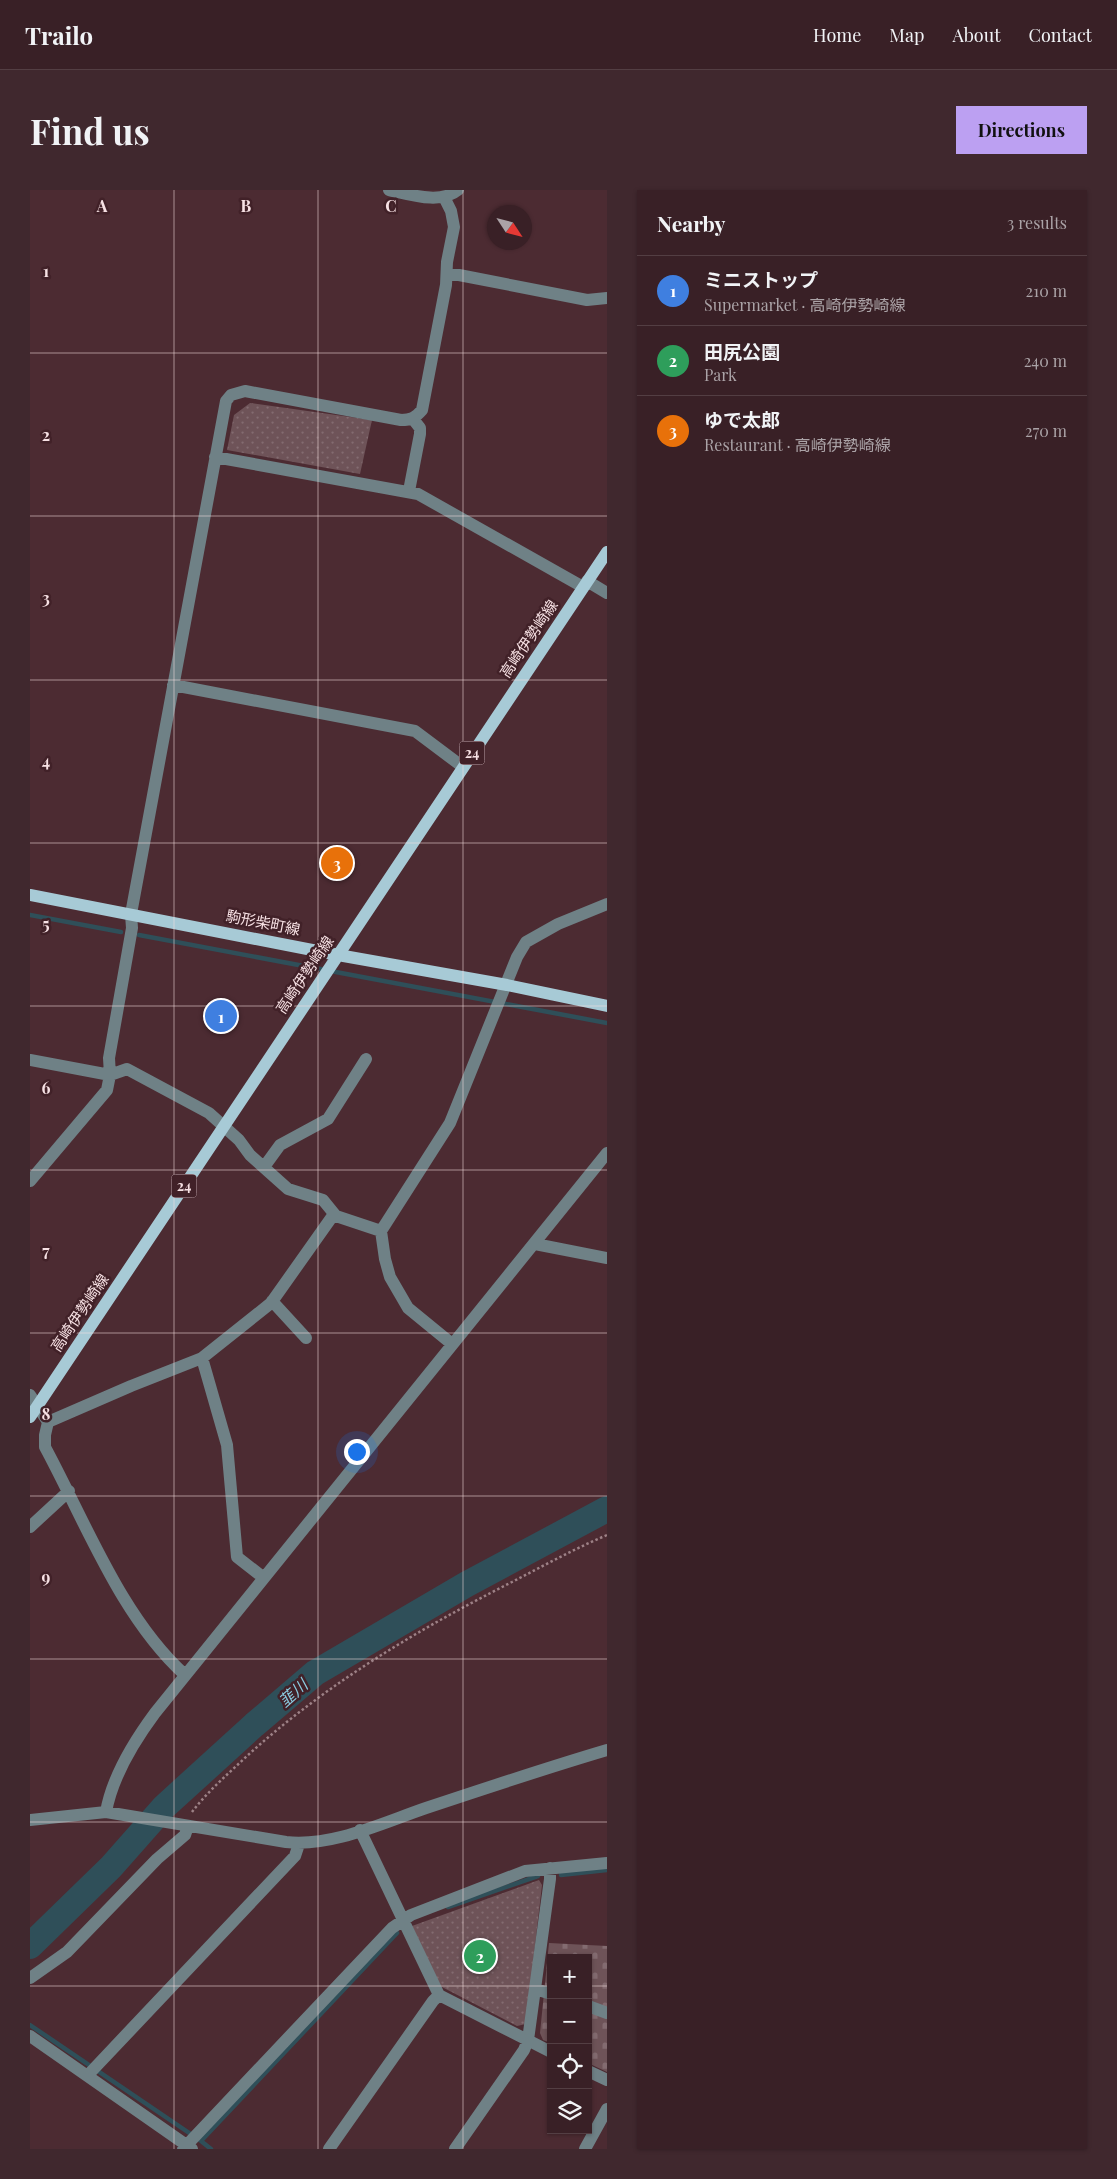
<!DOCTYPE html>
<meta charset="utf-8">
<style>
body{margin:0;font-family:"Playfair Display","Noto Sans JP",serif;background:#40282e;color:#f1f3f6}
.controls{position:absolute;right:15px;bottom:15px;display:grid;overflow:hidden;border-radius:0px;box-shadow:0 1px 4px #0004}
.controls button{width:45px;height:45px;display:grid;place-items:center;padding:0;border:0;border-bottom:1px solid #533e43;background:#392026;color:#f1f3f6;font:25px sans-serif}
.compass{position:absolute;left:457px;top:15px;width:45px;height:45px;border-radius:50%;background:#392026;box-shadow:0 1px 4px #0004;rotate:126deg}
.you{position:absolute;left:326px;top:1261px;width:18px;height:18px;margin:-12px;border:4px solid #fff;border-radius:50%;background:#1a73e8;box-shadow:0 0 0 8px #1a73e833}
.badge{display:grid;place-items:center;width:32px;height:32px;border-radius:50%;background:#bca0f2;color:#fff;font-size:16px;font-weight:700}
.pin{position:absolute;translate:-50% -50%;border:2px solid #fff;box-shadow:0 1px 5px #0006}
.list{margin:0;padding:0;list-style:none}
h2{display:flex;justify-content:space-between;align-items:center;height:65px;margin:0;padding:0 20px;font-size:21px}
h2 small{font-size:16px;font-weight:400;color:#aba3a7}
.list li{display:grid;grid-template-columns:32px 1fr auto;gap:15px;align-items:center;box-sizing:border-box;height:70px;padding:0 20px;border-top:1px solid #533e43}
.list b{display:block;font-size:19px;white-space:nowrap}
.list p{margin:0;font-size:16px;white-space:nowrap;color:#aba3a7}
.list em{font-size:16px;font-style:normal;color:#aba3a7}
.icon{flex:none;width:28px;height:28px;fill:none;stroke:currentColor;stroke-width:2;stroke-linecap:round;stroke-linejoin:round}
.map{position:relative;flex:none;width:577px;height:1959px;overflow:hidden;border-radius:0px}
header{display:flex;align-items:center;gap:30px;box-sizing:border-box;height:70px;padding:0 25px;background:#392026;border-bottom:1px solid #533e43}
header strong{font-size:24px}
nav{display:flex;gap:28px;margin-inline-start:auto;font-size:18px}
.intro{display:flex;align-items:center;justify-content:space-between;box-sizing:border-box;height:120px;padding:0 30px}
h1{margin:0;font-size:35px}
.button{padding:12px 22px;border-radius:0px;background:#bca0f2;color:#111;font-size:18px;font-weight:700}
main{display:flex;gap:30px;padding:0 30px}
aside{flex:1;background:#392026;border-radius:0px;box-shadow:0 1px 4px #0004}
.map>svg:first-child{display:block}
.cemetery{fill:url(#cemetery-stones)}
.park{fill:url(#park-dots)}
.lines{fill:none;stroke-linecap:round;stroke-linejoin:round}
.stream{stroke:#2f4f59;stroke-width:4.5}
.river{stroke:#2f4f59;stroke-width:26}
.path{stroke:#9d8186;stroke-width:2.5;stroke-dasharray:2.5 2.5;stroke-linecap:butt}
.minor{stroke:#6f8186;stroke-width:12}
.major{stroke:#a7cad6;stroke-width:12}
.grid{fill:none;stroke:#f7e1e4;stroke-width:1;stroke-opacity:0.55}
.labels{text-anchor:middle;stroke-width:5;stroke-linejoin:round;paint-order:stroke}
.shield{fill:#412128;stroke:#c0a7ac;stroke-width:1}
.shield-label{font-size:14px;font-weight:bold;fill:#f7e1e4}
.street-label{font-size:15px;fill:#f7e1e4;stroke:#412128}
.water-label{font-size:16px;font-style:italic;fill:#8bcce0;stroke:#412128}
.grid-label{font-size:16px;text-anchor:middle;font-weight:bold;fill:#f7e1e4;stroke:#412128;stroke-width:5;stroke-linejoin:round;paint-order:stroke}
</style>
<header>
<strong>Trailo</strong>
<nav><a>Home</a><a>Map</a><a>About</a><a>Contact</a></nav>
</header>
<div class="intro"><h1>Find us</h1><a class="button">Directions</a></div>
<main>
<div class="map">
<svg width="577" height="1959" viewBox="0 0 577 1959">
<defs>
<pattern id="cemetery-stones" width="16" height="16" patternUnits="userSpaceOnUse" patternTransform="scale(1.25)"><rect width="16" height="16" fill="#6e5358"/><path d="M2 7V4a2 2 0 0 1 4 0v3zM10 15v-3a2 2 0 0 1 4 0v3z" fill="#836b70"/></pattern>
<pattern id="park-dots" width="8" height="8" patternUnits="userSpaceOnUse" patternTransform="scale(1.25)"><rect width="8" height="8" fill="#6e5358"/><path d="M2 2h.1M6 6h.1" fill="none" stroke="#836b70" stroke-width="1.8" stroke-linecap="round"/></pattern>
</defs>
<rect width="100%" height="100%" fill="#4c2b32"/>
<path class="cemetery" d="M519,1753l58,3v126l-19,-9v-105h-37v85l-8,-3 -3,-7z"/>
<path class="park" d="M220,213l122,17 -12,54 -133,-24 7,-35z
M509,1690l3,5 -16,139 -9,2 -77,-40 -28,-60z"/>
<g class="lines">
<path class="stream" d="M0,725l91,17
M109,745l468,88
M531,1685l46,-5
M418,1717l90,-31
M0,1835l171,116 196,-208
M171,1951l10,8"/>
<path class="river" d="M0,1756l81,-79 53,-60 90,-82 61,-52 152,-89 140,-75"/>
<path class="path" d="M162,1622c15,-20 36,-38 55,-56 79,-72 170,-126 265,-174 31,-16 62,-33 95,-47"/>
<path class="minor" d="M359,0c20,4 51,15 69,0
M417,85h12l128,25 20,-2
M185,267l203,37 165,93
M379,301l11,-57v-6l-7,-9
M557,391l20,12
M143,495l242,46 48,36
M0,870l80,15 17,-6 82,44 30,27 11,15 38,34 35,11 13,16 45,15
M234,977l16,-22 48,-26 38,-60
M0,991l77,-91 3,-15 -1,-17 23,-130 -1,-14 95,-513 5,-6 14,-4 156,29c10,0 14,-2 21,-10l24,-125 1,-23 7,-35 -3,-16 -7,-14
M505,1054l72,14
M242,1111l34,37
M422,1154l-44,-36 -18,-31 -5,-18 -4,-28 69,-108 67,-166 9,-15 32,-18 49,-20
M172,1168l25,87 10,112 27,21
M0,1205l18,27 -3,13v12c41,76 76,170 140,228
M18,1232l83,-36 71,-28 69,-55 63,-89
M0,1337l39,-36
M76,1622c6,-34 29,-72 49,-99l452,-560
M0,1630l76,-8 180,30c47,5 96,-19 140,-34 60,-20 120,-40 181,-58
M330,1640l79,165 112,57
M0,1788l37,-26 90,-93 28,-24 3,-9
M506,1799l15,5
M558,1816l19,7
M0,1846l162,113
M558,1881l19,9
M58,1885l207,-219 4,-12
M153,1959l209,-221 19,-13 114,-44 82,-8
M299,1959l104,-148 6,-6
M425,1959l69,-99 4,-10 22,-161v-11
M555,1959l22,-40"/>
<path class="major" d="M0,705l308,60 169,30 100,21
M0,1227l577,-865"/>
</g>
<path class="grid" d="M144,0v1959M288,0v1959M433,0v1959M0,163h577M0,326h577M0,490h577M0,653h577M0,816h577M0,980h577M0,1143h577M0,1306h577M0,1469h577M0,1632h577M0,1796h521M558,1796h19"/>
<g class="labels">
<g class="shield">
<rect x="429.5" y="551.5" width="25" height="23" rx="4"/>
<rect x="141.5" y="984.5" width="25" height="23" rx="4"/>
</g>
<g class="shield-label">
<text x="442" y="568">24</text>
<text x="154" y="1001">24</text>
</g>
<g class="street-label">
<text transform="translate(499 449) rotate(-56)" y="5">高崎伊勢崎線</text>
<text transform="translate(233 733) rotate(11)" y="5">駒形柴町線</text>
<text transform="translate(275 785) rotate(-56)" y="5">高崎伊勢崎線</text>
<text transform="translate(50 1123) rotate(-56)" y="5">高崎伊勢崎線</text>
</g>
<g class="water-label">
<text transform="translate(263 1503) rotate(-42)" y="6">韮川</text>
</g>
</g>
<g class="grid-label">
<text x="72" y="22">A</text>
<text x="216" y="22">B</text>
<text x="361" y="22">C</text>
<text x="16" y="87">1</text>
<text x="16" y="251">2</text>
<text x="16" y="414">3</text>
<text x="16" y="577">4</text>
<text x="16" y="740">5</text>
<text x="16" y="904">6</text>
<text x="16" y="1067">7</text>
<text x="16" y="1230">8</text>
<text x="16" y="1393">9</text>
</g>
</svg>
<div class="controls">
<button>+</button>
<button>−</button>
<button><svg class="icon" aria-label="locate" viewBox="0 0 24 24"><circle cx="12" cy="12" r="6"/><path d="M12 2v4M12 18v4M2 12h4M18 12h4"/></svg></button>
<button><svg class="icon" aria-label="layers" viewBox="0 0 24 24"><path d="M12 4l9 5-9 5-9-5zM3 14l9 5 9-5"/></svg></button>
</div>
<svg class="compass" viewBox="-18 -18 36 36"><path d="M0-13l5 13h-10z" fill="#e53935"/><path d="M0 13l5-13h-10z" fill="#aba3a7"/></svg>
<div class="you"></div>
<div class="pin badge" style="left:191px;top:826px;background:#3f7fe0">1</div>
<div class="pin badge" style="left:450px;top:1766px;background:#2e9e5b">2</div>
<div class="pin badge" style="left:307px;top:673px;background:#e8710a">3</div>
</div>
<aside>
<h2>Nearby<small>3 results</small></h2>
<ul class="list">
<li><span class="badge" style="background:#3f7fe0">1</span><div><b>ミニストップ</b><p>Supermarket · 高崎伊勢崎線</p></div><em>210 m</em></li>
<li><span class="badge" style="background:#2e9e5b">2</span><div><b>田尻公園</b><p>Park</p></div><em>240 m</em></li>
<li><span class="badge" style="background:#e8710a">3</span><div><b>ゆで太郎</b><p>Restaurant · 高崎伊勢崎線</p></div><em>270 m</em></li>
</ul>
</aside>
</main>
